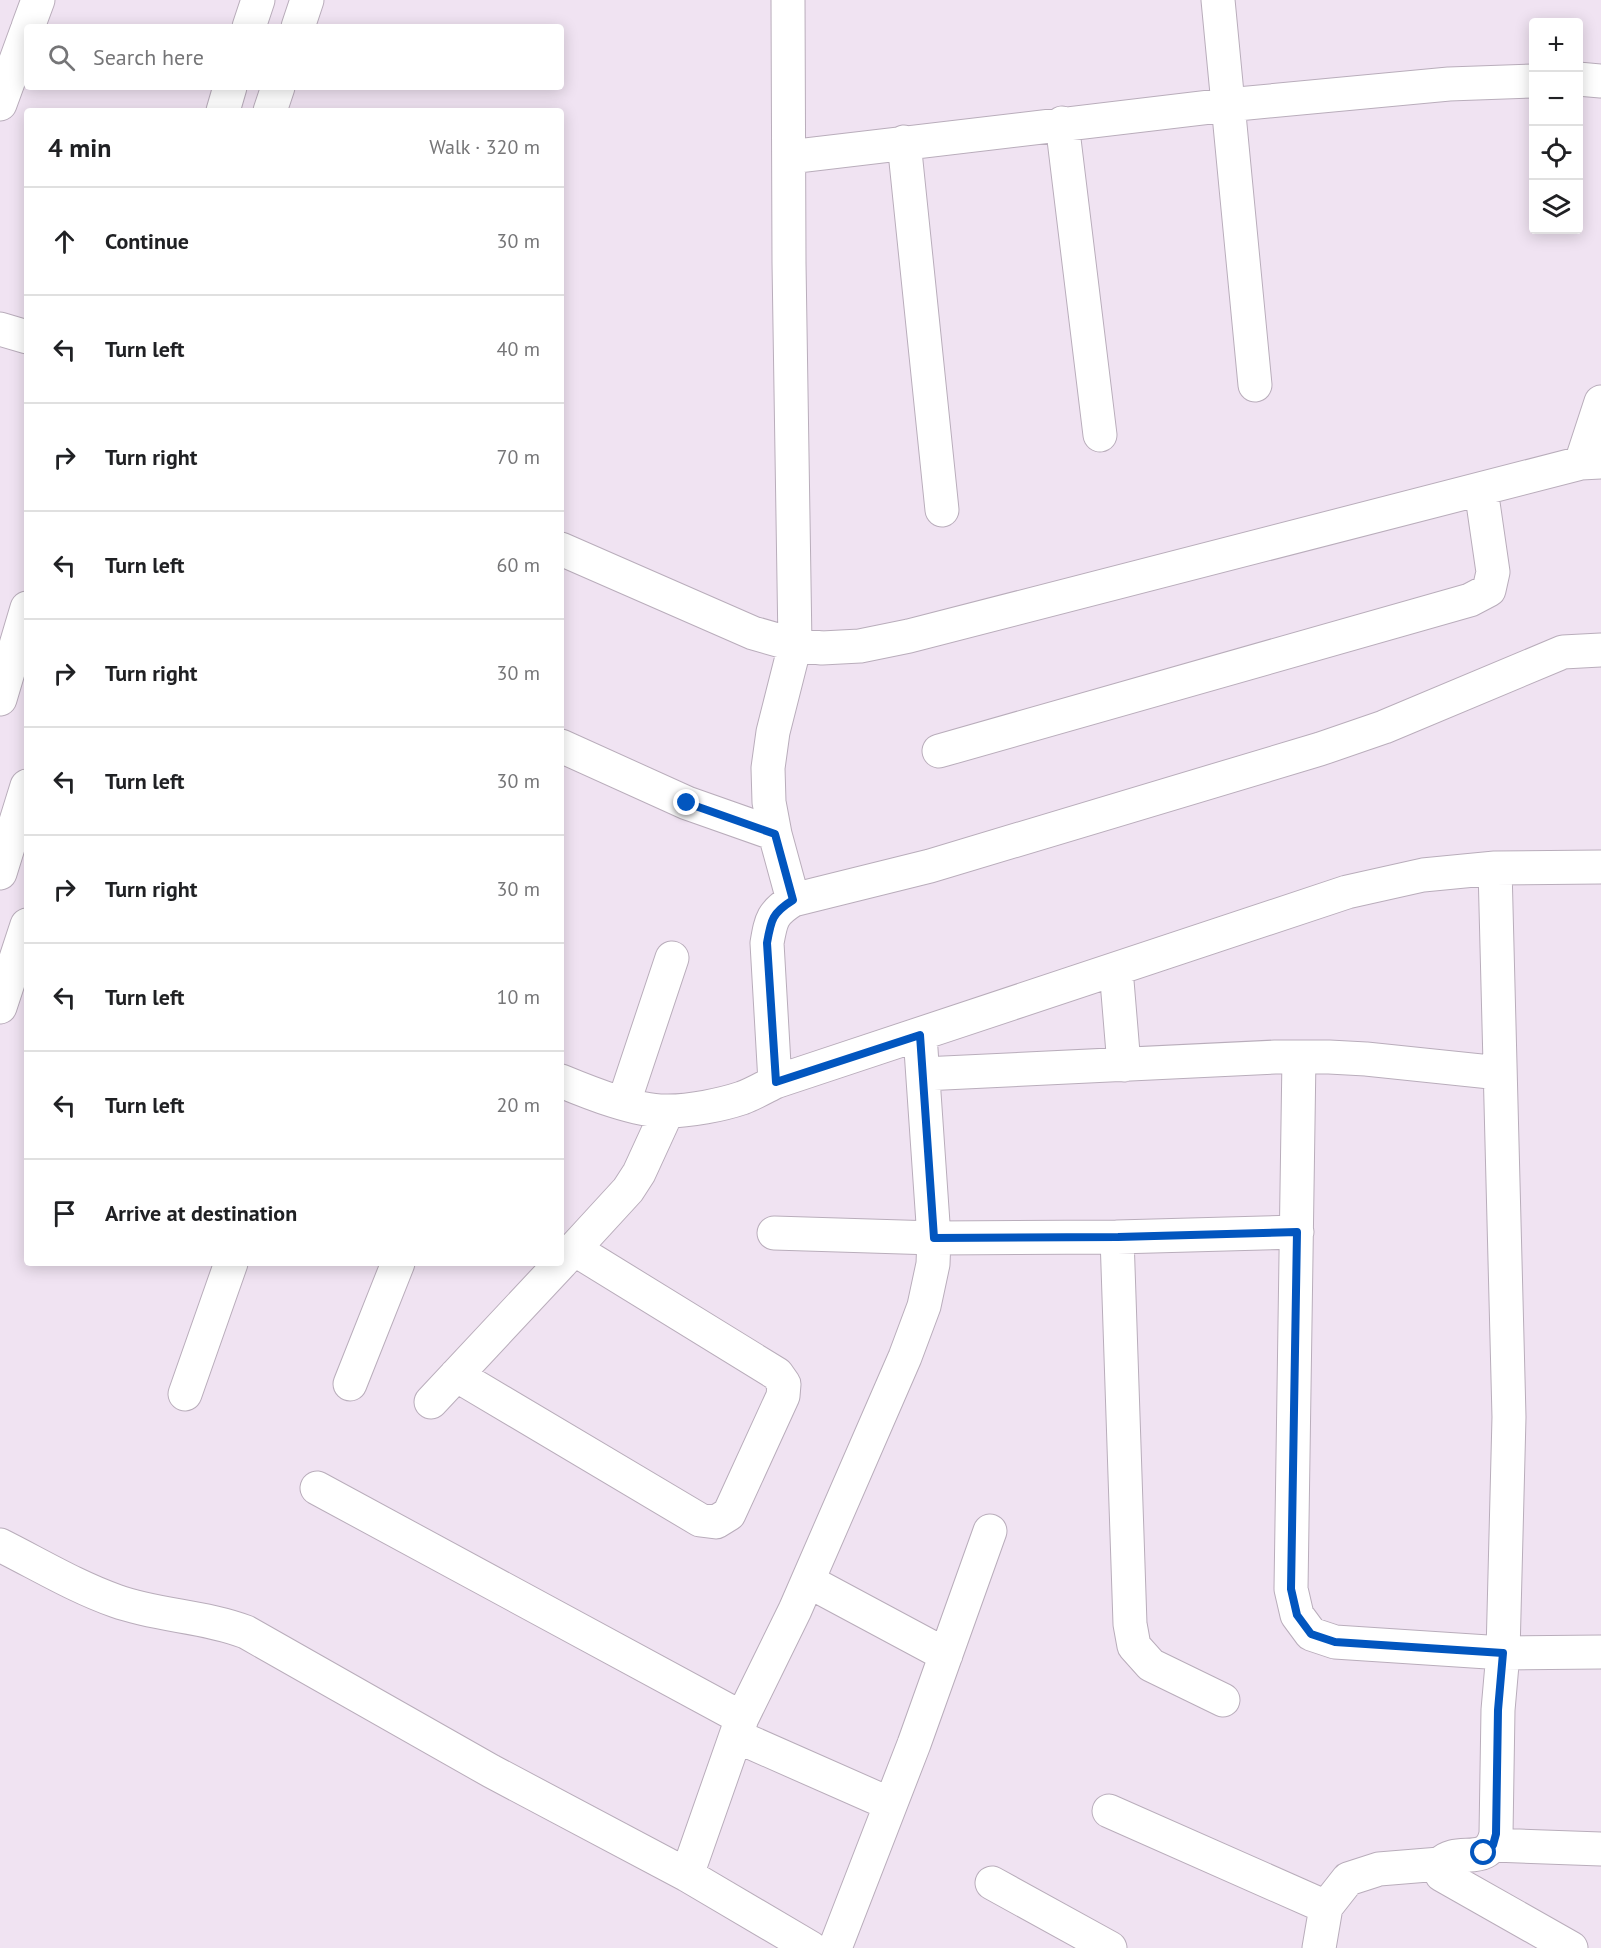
<!DOCTYPE html>
<meta charset="utf-8">
<style>
body{margin:0;font-family:"PT Sans",sans-serif;background:#f2f2f2;color:#202124}
.controls{position:absolute;right:18px;top:18px;display:grid;overflow:hidden;border-radius:6px;box-shadow:0 3px 15px #0003}
.controls button{width:54px;height:54px;display:grid;place-items:center;padding:0;border:0;border-bottom:2px solid #e0e0e0;background:#fff;color:#202124;font:30px sans-serif}
.stop{position:absolute;width:18px;height:18px;margin:-14px;border:4px solid #0256bf;border-radius:50%;background:#fff}
.stop.end{background:#0256bf;border-color:#fff;box-shadow:0 2px 6px #0008}
.list{margin:0;padding:0;list-style:none}
h2{display:flex;justify-content:space-between;align-items:center;height:78px;margin:0;padding:0 24px;font-size:26px}
h2 small{font-size:20px;font-weight:400;color:#757577}
.list li{display:grid;grid-template-columns:39px 1fr auto;gap:18px;align-items:center;box-sizing:border-box;height:108px;padding:0 24px;border-top:2px solid #e0e0e0}
.list b{display:block;font-size:22px;white-space:nowrap}
.list em{font-size:20px;font-style:normal;color:#757577}
.icon{flex:none;width:33px;height:33px;fill:none;stroke:currentColor;stroke-width:2;stroke-linecap:round;stroke-linejoin:round}
.map{position:relative;flex:none;width:1601px;height:1948px;overflow:hidden}
.search{position:absolute;background:#fff;box-shadow:0 3px 15px #0003;left:24px;top:24px;width:540px;height:66px;display:flex;align-items:center;gap:15px;box-sizing:border-box;padding:0 21px;border-radius:6px;color:#757577;font-size:22px}
.panel{position:absolute;background:#fff;box-shadow:0 3px 15px #0003;left:24px;top:108px;width:540px;height:1158px;border-radius:6px}
.map>svg:first-child{display:block}
.lines{fill:none;stroke-linecap:round;stroke-linejoin:round}
.street-casing{stroke:#b9adbb;stroke-width:35}
.primary-casing{stroke:#b9adbb;stroke-width:35}
.street{stroke:#fff;stroke-width:33}
.primary{stroke:#fff;stroke-width:33}
.route{stroke:#0256bf;stroke-width:8}
</style>
<div class="map">
<svg width="1601" height="1948" viewBox="0 0 1601 1948">
<rect width="100%" height="100%" fill="#f0e3f2"/>
<g class="lines">
<g class="street-casing">
<path id="street" d="M788,0l1,263 6,382 -22,87 -5,36 1,34 6,32 18,66
M1218,0l37,385
M28,27l10,-27
M1578,79l23,2
M0,104l27,-74
M1062,123l38,312
M904,142l38,368
M789,157l438,-52 222,-21 85,-3
M0,329l27,8
M1581,463l20,-61
M561,549l192,84 42,12 27,3 38,-2 49,-10 672,-173 20,-1
M0,699l27,-91
M561,746l126,57 88,31
M939,751l531,-151 19,-10 4,-18 -12,-83
M1495,868l14,549 -6,236 -5,57 -2,124c-8,35 -38,11 -56,30l2,11 129,73
M1116,969l8,96
M0,1007l27,-82
M1299,1057l-8,532 6,26 14,19 24,8 168,11 98,-1
M923,1074l352,-17h54l37,2 134,14
M561,1081c29,12 76,31 107,30 22,0 53,-6 74,-13 11,-4 23,-11 33,-16l572,-190 76,-17 72,-7 106,-1
M775,1082l-8,-139c4,-23 5,-30 26,-43l137,-34 390,-117 64,-22 179,-75 38,-2
M624,1102l48,-144
M774,1233l160,5 183,-1 180,-5
M1117,1237l13,387 4,22 17,19 72,35
M561,1263l67,-73 11,-17 28,-61
M456,1375l244,145 16,2 13,-8 54,-118 1,-12 -7,-10 -203,-125
M350,1384l48,-121
M185,1394l46,-131
M431,1402l130,-139
M317,1488l425,230
M0,1545c38,19 76,42 116,56 42,15 88,15 130,31l245,139 196,104 124,73
M808,1581l138,74
M736,1736l154,68
M1109,1811l217,96
M1493,1845l108,4
M687,1875l55,-157 53,-108 110,-253 19,-51 9,-42 1,-26 -14,-203
M992,1883l118,65
M835,1948l79,-204 76,-213
M1319,1948l7,-41 22,-28 31,-10 61,-5"/>
</g>
<g class="primary-casing">
<path id="primary" d="M249,27l9,-27
M298,27l9,-27
M223,111l7,-24
M270,111l8,-24
M0,873l27,-87"/>
</g>
<use href="#street" class="street"/>
<use href="#primary" class="primary"/>
</g>
<g class="lines">
<path class="route" d="M687,803l88,31 18,66c-21,13 -22,20 -26,43l9,139 144,-47 14,203 184,-1 179,-5 -6,357 6,26 14,19 24,8 168,11 -5,57 -2,124 -3,11 -9,8"/>
</g>
</svg>
<div class="controls">
<button>+</button>
<button>−</button>
<button><svg class="icon" aria-label="locate" viewBox="0 0 24 24"><circle cx="12" cy="12" r="6"/><path d="M12 2v4M12 18v4M2 12h4M18 12h4"/></svg></button>
<button><svg class="icon" aria-label="layers" viewBox="0 0 24 24"><path d="M12 4l9 5-9 5-9-5zM3 14l9 5 9-5"/></svg></button>
</div>
<div class="stop" style="left:1484px;top:1853px"></div>
<div class="stop end" style="left:687px;top:803px"></div>
<div class="search"><svg class="icon" aria-label="search" viewBox="0 0 24 24"><circle cx="10" cy="10" r="6"/><path d="M15 15l6 6"/></svg>Search here</div>
<section class="panel">
<h2>4 min<small>Walk · 320 m</small></h2>
<ul class="list">
<li><svg class="icon" aria-label="ahead" viewBox="0 0 24 24"><path d="M12 20V5M6 11l6-6 6 6"/></svg><div><b>Continue</b></div><em>30 m</em></li>
<li><svg class="icon" aria-label="left" viewBox="0 0 24 24"><path d="M17 20v-9H6M10 6l-5 5 5 5"/></svg><div><b>Turn left</b></div><em>40 m</em></li>
<li><svg class="icon" aria-label="right" viewBox="0 0 24 24"><path d="M7 20v-9h11M14 6l5 5-5 5"/></svg><div><b>Turn right</b></div><em>70 m</em></li>
<li><svg class="icon" aria-label="left" viewBox="0 0 24 24"><path d="M17 20v-9H6M10 6l-5 5 5 5"/></svg><div><b>Turn left</b></div><em>60 m</em></li>
<li><svg class="icon" aria-label="right" viewBox="0 0 24 24"><path d="M7 20v-9h11M14 6l5 5-5 5"/></svg><div><b>Turn right</b></div><em>30 m</em></li>
<li><svg class="icon" aria-label="left" viewBox="0 0 24 24"><path d="M17 20v-9H6M10 6l-5 5 5 5"/></svg><div><b>Turn left</b></div><em>30 m</em></li>
<li><svg class="icon" aria-label="right" viewBox="0 0 24 24"><path d="M7 20v-9h11M14 6l5 5-5 5"/></svg><div><b>Turn right</b></div><em>30 m</em></li>
<li><svg class="icon" aria-label="left" viewBox="0 0 24 24"><path d="M17 20v-9H6M10 6l-5 5 5 5"/></svg><div><b>Turn left</b></div><em>10 m</em></li>
<li><svg class="icon" aria-label="left" viewBox="0 0 24 24"><path d="M17 20v-9H6M10 6l-5 5 5 5"/></svg><div><b>Turn left</b></div><em>20 m</em></li>
<li><svg class="icon" aria-label="arrive" viewBox="0 0 24 24"><path d="M6 21V4h12l-3 4 3 4H6"/></svg><div><b>Arrive at destination</b></div></li>
</ul>
</section>
</div>
